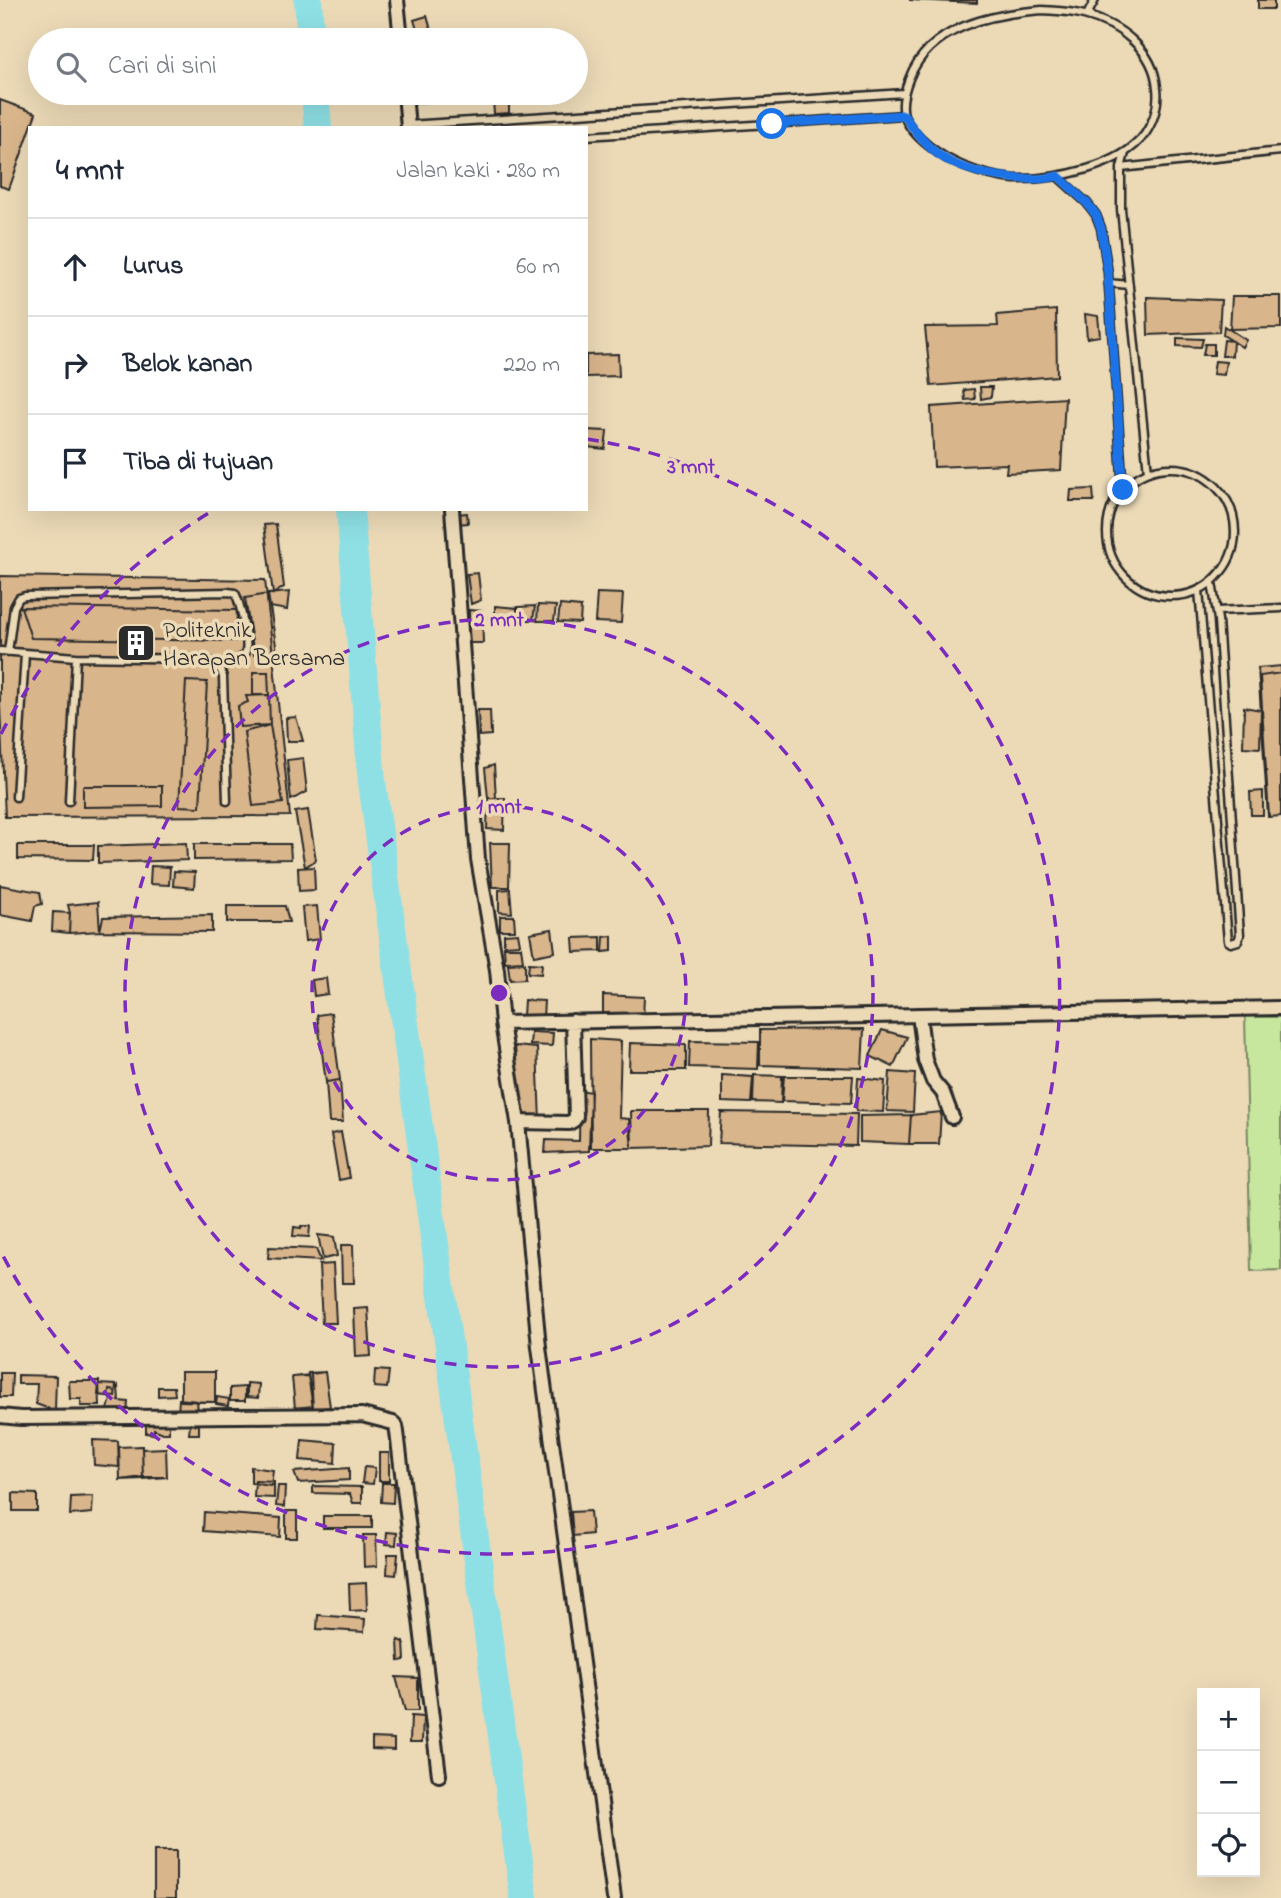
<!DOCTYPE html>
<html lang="id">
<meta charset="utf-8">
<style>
body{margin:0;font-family:"Indie Flower",sans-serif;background:#f6f6f7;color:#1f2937}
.controls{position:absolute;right:21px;bottom:21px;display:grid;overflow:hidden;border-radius:0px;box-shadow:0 7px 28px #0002}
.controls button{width:63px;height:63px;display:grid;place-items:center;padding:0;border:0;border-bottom:2px solid #e0e1e3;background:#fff;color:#1f2937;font:35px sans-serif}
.stop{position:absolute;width:21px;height:21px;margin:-16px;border:5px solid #1a73e8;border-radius:50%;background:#fff}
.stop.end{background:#1a73e8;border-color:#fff;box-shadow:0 2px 7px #0008}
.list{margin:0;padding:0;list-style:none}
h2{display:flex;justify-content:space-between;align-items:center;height:91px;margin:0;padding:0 28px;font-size:30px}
h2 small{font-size:23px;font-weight:400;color:#747a83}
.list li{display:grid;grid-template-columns:46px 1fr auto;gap:21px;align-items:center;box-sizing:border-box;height:98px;padding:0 28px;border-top:2px solid #e0e1e3}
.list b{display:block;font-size:26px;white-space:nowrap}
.list em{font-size:23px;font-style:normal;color:#747a83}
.icon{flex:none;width:38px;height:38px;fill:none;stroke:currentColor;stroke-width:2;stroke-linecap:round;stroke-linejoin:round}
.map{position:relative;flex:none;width:1281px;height:1898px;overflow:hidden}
.search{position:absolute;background:#fff;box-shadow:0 7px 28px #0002;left:28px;top:28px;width:560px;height:77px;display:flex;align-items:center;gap:18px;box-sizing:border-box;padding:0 24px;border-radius:38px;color:#747a83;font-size:26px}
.panel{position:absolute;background:#fff;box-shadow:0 7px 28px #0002;left:28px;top:126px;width:560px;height:385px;border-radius:0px}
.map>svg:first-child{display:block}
.green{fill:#c7e69e;stroke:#798864;stroke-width:2}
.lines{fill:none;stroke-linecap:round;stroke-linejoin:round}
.river{stroke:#8ee0e5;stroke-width:28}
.building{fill:#d9b58b;stroke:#2b2b2b;stroke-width:2}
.lane-casing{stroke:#2b2b2b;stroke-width:11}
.street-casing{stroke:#2b2b2b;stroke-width:18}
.lane{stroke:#ecdab7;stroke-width:6}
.street{stroke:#ecdab7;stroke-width:12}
.route{stroke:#1a73e8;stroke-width:9}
.ring{fill:none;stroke:#7b2cbf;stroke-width:3.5;stroke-dasharray:12 9}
.labels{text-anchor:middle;stroke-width:7;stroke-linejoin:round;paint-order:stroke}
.poi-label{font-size:24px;fill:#2b2b2b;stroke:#ecdab7;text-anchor:start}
.centre{fill:#7b2cbf;stroke:#ecdab7;stroke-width:3.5}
.ring-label{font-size:21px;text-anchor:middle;font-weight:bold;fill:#7b2cbf;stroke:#ecdab7;stroke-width:7;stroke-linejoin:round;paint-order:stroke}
</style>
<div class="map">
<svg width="1281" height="1898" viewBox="0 0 1281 1898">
<rect width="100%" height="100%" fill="#ecdab7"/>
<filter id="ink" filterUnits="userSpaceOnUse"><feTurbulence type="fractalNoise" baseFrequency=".0143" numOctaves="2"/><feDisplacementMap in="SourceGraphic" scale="14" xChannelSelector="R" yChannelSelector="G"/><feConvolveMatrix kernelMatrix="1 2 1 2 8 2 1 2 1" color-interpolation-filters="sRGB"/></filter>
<g filter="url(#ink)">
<path class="green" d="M1245,1016l36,1v253l-30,1z"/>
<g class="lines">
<path class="river" d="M308,0l3,40
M315,93l3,35
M350,509l22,273 152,1116"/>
</g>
<path class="building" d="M909,0h68v3z
M1258,0h16v9h-16z
M427,16l5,17 -13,3 -5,-16z
M414,93h25l1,8 -25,2z
M509,99v14l-15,1 -1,-14z
M0,100l36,13 -27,76 -9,-3z
M1232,296h49v32l-51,1z
M1147,297l74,3 -2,32 -71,3z
M1056,310l1,66 -126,10 -6,-59 73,-1 -1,-11z
M1085,314l13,2 2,20 -13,2z
M1224,326l22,14 -4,7 -19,-12z
M1177,338l26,1 -2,8 -24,-1z
M1224,340l9,1 -1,15h-10z
M1205,344h9v11h-11z
M618,354l1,22 -33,1v-22z
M1215,361l11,1 -2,13 -11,-1z
M980,387h12l-1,10 -10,2z
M974,389l1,10 -10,1 -1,-10z
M1065,398l-4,72 -55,3 1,-9 -73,3 -3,-60z
M586,430l21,1 -2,18 -19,-2z
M1093,489l1,12h-24l1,-11z
M467,513l1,10 -11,1 -1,-10z
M276,524l8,63 -11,7 -9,-69z
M478,573l3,27 -10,4 -4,-30z
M0,576l265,4 25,236 -285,1 -5,-111z
M289,592l-2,18 -17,-3 -2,-13z
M597,593l26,1 -2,29 -26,-1z
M268,594l9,58 -23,3 -9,-57z
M538,605l18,1 -2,15h-17z
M560,605l21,2 -1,16 -22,-1z
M495,606l22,2v16l-22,-1z
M535,606l-2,14h-15v-13z
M21,607l216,3 -1,31 -205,-3z
M469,610l13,1 1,32h-14z
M1281,666v150l-13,1 -10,-149z
M253,672h15l1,23h-16z
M1281,673v143l-12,1 -9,-141z
M186,681l21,1 -7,125 -21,-1z
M269,695l1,30 -30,2 -2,-21 10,-4 -2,-6z
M1244,707l17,3 -1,38 -17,-1z
M478,710h12l1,25 -12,1z
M296,717l7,24h-16l-1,-23z
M270,725l13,78 -30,3 -9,-74z
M303,758l4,34 -16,8 -4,-40z
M494,765l2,33h-8l-3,-30z
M83,786h79v20l-79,1z
M1263,791v24h-12l-1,-23z
M488,798h17l-1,32 -17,-1z
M308,810l8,50 -11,7 -10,-55z
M186,843l1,17 -89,3v-17z
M490,843h20l-1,44h-17z
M194,844h96l1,15 -97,1z
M18,845h76l-1,15 -75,-1z
M151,866l19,1 -1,18 -19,-1z
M314,867l1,23 -16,1 -1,-23z
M174,871l21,1 -1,16 -21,-2z
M0,885l40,7 2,12 -7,2 -3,15 -32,-6z
M510,889l2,24 -13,-1v-22z
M98,902l2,29 -31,2 1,-20 -2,-8z
M227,906h58l4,16h-62z
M317,906l3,33 -15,2 -3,-34z
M53,912l17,1 -1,20 -17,-2z
M212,915v17l-112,-1 3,-14z
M500,916h14l1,14h-15z
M552,929l3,23 -21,4 -4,-23z
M518,933l2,11 -16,1v-11z
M612,936v15l-9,1 1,-15z
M601,937v14l-27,1 -1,-14z
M504,947h17l2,14 -18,1z
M525,963v16l-15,1 -2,-16z
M529,963l13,1 -1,10 -13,-1z
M326,978l2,16 -14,2 -2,-16z
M603,995l41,2 -1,21h-40z
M524,1000l20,1 -1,17 -20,-2z
M331,1013l9,67 -14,2 -9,-67z
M864,1029l-2,39 -102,-3v-35z
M882,1030l25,7 -14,30 -23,-11z
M531,1032l22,1 -1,13 -22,-1z
M590,1039l31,2 -2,77 10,1 3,29h-41z
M690,1041l69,1 -1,27 -69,-2z
M630,1043l56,2v25h-57z
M515,1046l22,2 3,73 -19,-1z
M890,1072l25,2 -2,38 -26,-1z
M722,1075l31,2 -2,26 -29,-1z
M754,1075l28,1 -1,27 -28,-1z
M784,1076h69l-2,27 -69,-2z
M858,1078l27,3 -2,31 -27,-1z
M340,1080l3,42h-14l-3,-40z
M580,1090l11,2 -2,59 -44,2 1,-13 33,1z
M631,1111h78l-1,35 -76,2z
M721,1112l136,2 -1,32 -137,-3z
M941,1112l-2,32h-30l2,-29z
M911,1115l-2,29 -49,-2v-26z
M341,1132l8,46 -10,2 -8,-46z
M301,1226h9l-1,11 -16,-1 1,-9 7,1z
M318,1235l16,2 3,19 -14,3z
M341,1245h12l1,38h-12z
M269,1247l47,2 5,12 -53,-3z
M333,1264l3,59h-14l-3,-58z
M368,1308l3,48 -15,1 -2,-48z
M375,1370l14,1 -2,17 -13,-1z
M181,1372h34v30l-34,-1z
M325,1372l5,35 -17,2 -5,-36z
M325,1372l5,35 -17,2 -2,-35z
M0,1373h12l-1,24h-11z
M18,1375l38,1 -1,35 -19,-7 1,-20h-19z
M308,1375l5,31 -18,2 -3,-31z
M308,1376l5,30 -18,2 -3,-31z
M69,1381h30l1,25h-19v-7h-11z
M247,1383l12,1 -1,14 -11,-1z
M99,1384l17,1 -1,12 -17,-2z
M118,1386l1,15 9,1 -1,14h-21l5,-17 -3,-2 1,-7 6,1z
M158,1387h16l1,8 -17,1z
M245,1387v14h-15v-13z
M217,1397l12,2 -1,7 -12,-2z
M179,1399l18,2 1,9 -17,-1v4h-3z
M146,1420l23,1v12h-6l-9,-4v5l-8,-1z
M190,1424l9,1v9h-10z
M93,1440l25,1 1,26 -25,-2z
M302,1440l34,3 -1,20 -35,-3z
M142,1446l1,33 -23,1 -1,-33z
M142,1446l1,31 -23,3 -1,-33z
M166,1448l1,29h-24l-1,-28z
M166,1448l1,29 -24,2 -1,-30z
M379,1453h10v28h-10z
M251,1467l22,3 -2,16 -20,-3z
M364,1467l11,1 -2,16 -11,-1z
M349,1468v12l-51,3 -4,-11z
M255,1481l19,1v16l-20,-1z
M382,1483h12l-1,20 -12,-1z
M278,1486h7l-1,21 -8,-1z
M313,1486l49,1v16h-9l-3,-9 -37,-1z
M13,1493l24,1v17h-24z
M93,1496l-1,17 -22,2 1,-18z
M286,1511h11v27h-11z
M590,1511l2,23 -19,2 -2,-24z
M204,1512l77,6 -1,19 -77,-6z
M323,1516h49v12h-49z
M387,1532l10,1 -1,12 -10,-1z
M363,1535h13l1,31 -13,1z
M388,1554h10l-2,21 -9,-1z
M366,1583l1,27 -17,1 -1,-27z
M318,1615l47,4 -1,13 -47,-3z
M398,1640l6,2 1,18 -6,1z
M396,1677l22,1v33h-13z
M411,1716l12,1 -1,25h-12z
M372,1738l22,1v11l-22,-1z
M154,1851h22v47h-22z"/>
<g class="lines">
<g class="lane-casing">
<path id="lane" d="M1042,10c14,1 28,1 42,5 36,9 70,35 73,73 2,16 -3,33 -12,46 -25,34 -91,46 -131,45 -17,-1 -36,-7 -51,-13 -20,-8 -52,-29 -59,-51 -3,-11 1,-26 5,-36 20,-53 83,-65 133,-69z
M1087,15l8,-15
M408,125l496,-32
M586,136l318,-21
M1125,153l-4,15v41l27,263
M1121,168l160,-17
M1057,176l30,27 9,12 5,13 7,45 15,217
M1108,283l21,2
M1107 532a64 64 0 1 1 128 0a64 64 0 1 1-128 0Z
M1199,590l29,351 3,2 7,-2 2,-6 -22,-315 -6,-38
M1217,611l64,-3
M0,651l76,6 127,2c11,4 17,6 20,18l4,124
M8,652l6,-45 5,-9 6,-2 203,-4 7,1c5,9 15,52 10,61 -4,7 -18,10 -24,13
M16,797l9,-143
M69,801l7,-144"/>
</g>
<g class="street-casing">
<path id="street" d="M397,0l4,40
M405,93l3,35
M452,509l26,350 19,111 5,53 16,99 21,225 75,551
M919,1015l6,45 8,21 10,12 9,24
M502,1023l779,-15
M518,1122l51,1 5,-3 2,-3 -3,-96
M0,1416l21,2 341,-3 31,8 3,3 1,6 42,343"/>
</g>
<use href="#lane" class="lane"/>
<use href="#street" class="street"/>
</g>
</g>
<g class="lines" filter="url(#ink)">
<path class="route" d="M772,124l132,-9c11,17 23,33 41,44 27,16 82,25 113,17l29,27 9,12 5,13 7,46 15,216"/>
</g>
<g class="ring">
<circle cx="499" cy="993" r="187"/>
<circle cx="499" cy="993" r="374"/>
<path d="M1 734A561 561 0 0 1 214 510M587 439A561 561 0 1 1 1 1252"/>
</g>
<defs>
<g id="building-square" transform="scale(2.0125)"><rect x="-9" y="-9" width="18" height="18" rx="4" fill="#2b2b2b" stroke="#ecdab7"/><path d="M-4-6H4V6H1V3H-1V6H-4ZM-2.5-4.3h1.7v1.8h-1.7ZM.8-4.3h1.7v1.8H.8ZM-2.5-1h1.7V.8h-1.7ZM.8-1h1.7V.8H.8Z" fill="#fff"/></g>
</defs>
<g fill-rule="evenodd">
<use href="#building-square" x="136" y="643"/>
</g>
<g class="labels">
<g class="poi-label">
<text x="163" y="637">Politeknik<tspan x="163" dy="28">Harapan Bersama</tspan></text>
</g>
</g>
<circle cx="499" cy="993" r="10" class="centre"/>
<g class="ring-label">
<text x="691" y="473">3 mnt</text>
<text x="499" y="626">2 mnt</text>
<text x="499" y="813">1 mnt</text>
</g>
</svg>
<div class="controls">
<button>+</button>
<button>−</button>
<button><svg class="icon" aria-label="locate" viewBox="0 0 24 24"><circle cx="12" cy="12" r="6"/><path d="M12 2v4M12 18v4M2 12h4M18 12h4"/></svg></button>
</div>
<div class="stop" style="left:772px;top:124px"></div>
<div class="stop end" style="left:1123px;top:490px"></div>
<div class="search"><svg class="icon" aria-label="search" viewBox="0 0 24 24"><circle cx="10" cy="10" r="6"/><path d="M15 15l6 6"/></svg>Cari di sini</div>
<section class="panel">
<h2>4 mnt<small>Jalan kaki · 280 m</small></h2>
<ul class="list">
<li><svg class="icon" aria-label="ahead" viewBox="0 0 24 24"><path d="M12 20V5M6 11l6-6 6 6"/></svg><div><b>Lurus</b></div><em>60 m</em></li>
<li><svg class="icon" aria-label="right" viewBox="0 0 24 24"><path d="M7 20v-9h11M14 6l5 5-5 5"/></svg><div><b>Belok kanan</b></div><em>220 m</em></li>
<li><svg class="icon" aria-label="arrive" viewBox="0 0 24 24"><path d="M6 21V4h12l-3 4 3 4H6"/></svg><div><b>Tiba di tujuan</b></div></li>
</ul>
</section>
</div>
